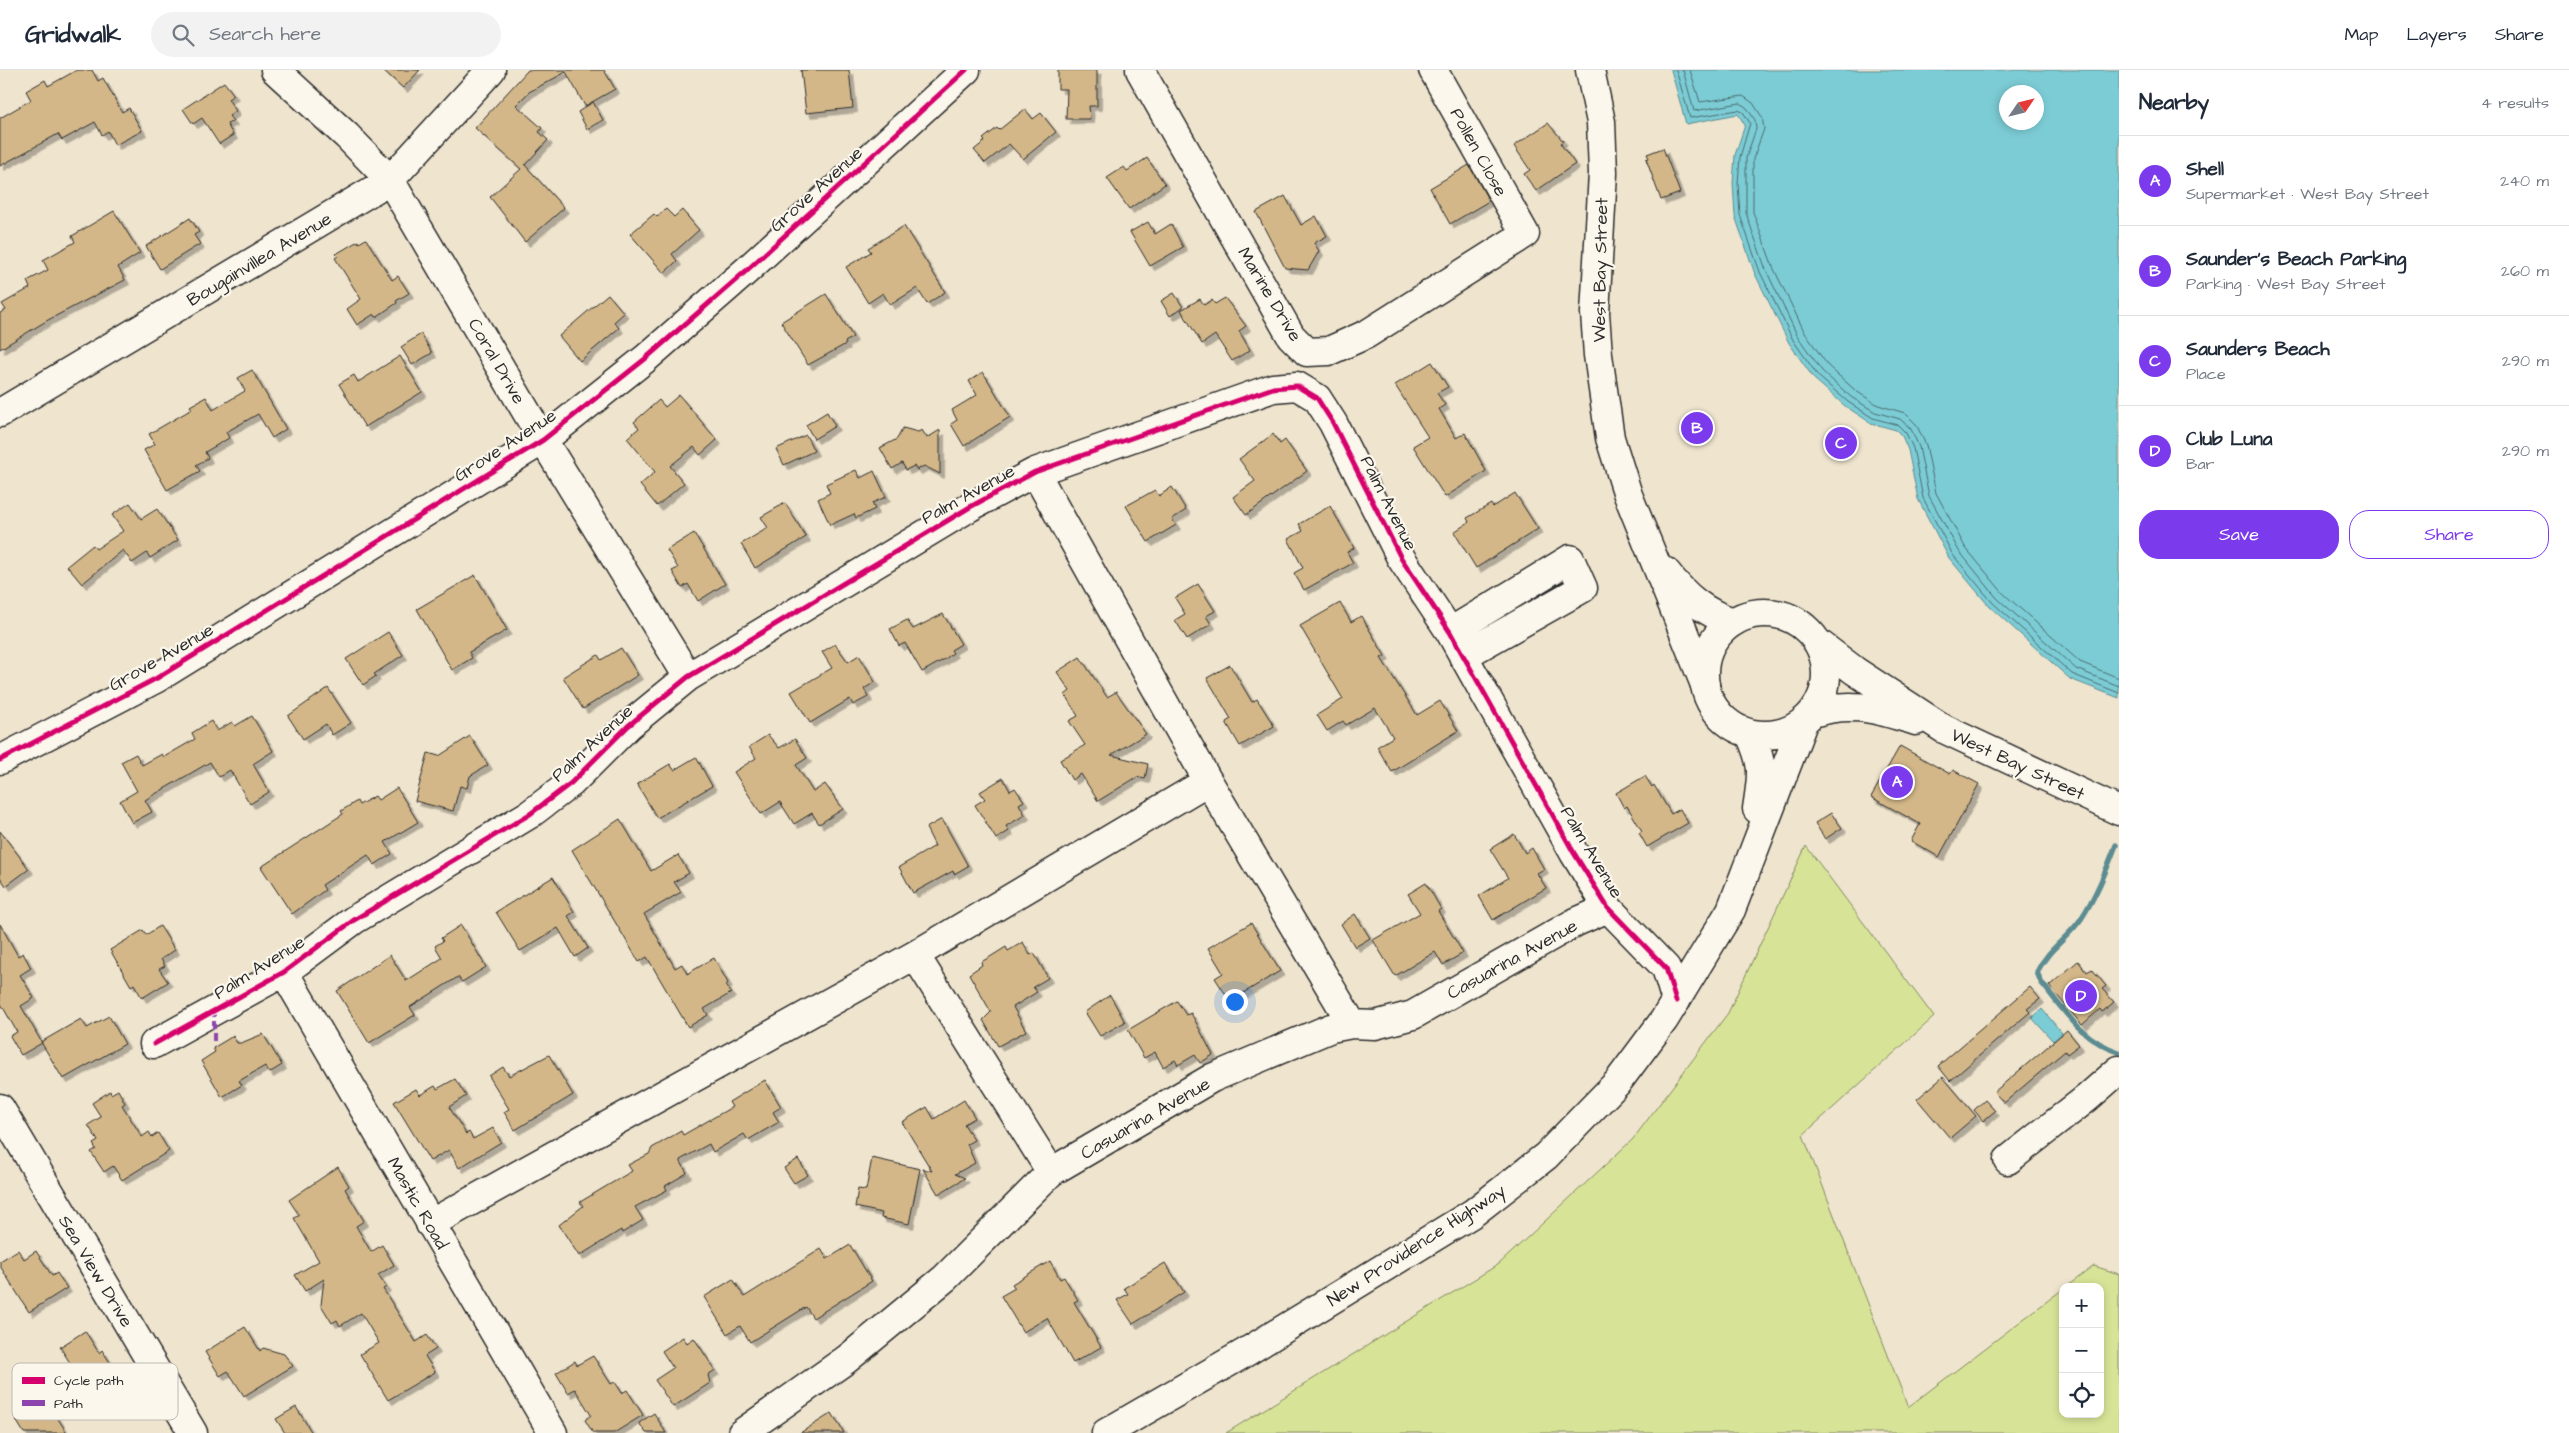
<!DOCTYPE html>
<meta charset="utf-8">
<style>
body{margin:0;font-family:"Architects Daughter",sans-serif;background:#f2f2f3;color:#1f2937}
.controls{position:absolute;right:15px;bottom:15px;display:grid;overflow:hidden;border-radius:10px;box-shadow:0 2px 8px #0003}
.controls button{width:45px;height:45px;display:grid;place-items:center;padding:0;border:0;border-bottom:1px solid #e0e1e3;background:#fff;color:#1f2937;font:25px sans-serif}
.compass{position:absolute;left:1999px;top:15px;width:45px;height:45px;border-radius:50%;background:#fff;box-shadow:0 2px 8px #0003;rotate:55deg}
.you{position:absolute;left:1234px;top:931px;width:18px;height:18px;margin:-12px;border:4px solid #fff;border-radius:50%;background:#1a73e8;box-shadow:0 0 0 8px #1a73e833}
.badge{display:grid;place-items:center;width:32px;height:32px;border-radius:50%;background:#7c3aed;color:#fff;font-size:16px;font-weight:700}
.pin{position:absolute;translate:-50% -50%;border:2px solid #fff;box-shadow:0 1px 5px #0006}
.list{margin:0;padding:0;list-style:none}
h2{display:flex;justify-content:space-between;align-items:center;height:65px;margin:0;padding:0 20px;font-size:21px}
h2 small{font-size:16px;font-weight:400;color:#747a83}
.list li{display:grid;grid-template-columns:32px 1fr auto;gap:15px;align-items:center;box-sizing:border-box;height:90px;padding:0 20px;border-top:1px solid #e0e1e3}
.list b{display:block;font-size:19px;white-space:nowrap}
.list p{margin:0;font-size:16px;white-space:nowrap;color:#747a83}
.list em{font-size:16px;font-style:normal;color:#747a83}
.actions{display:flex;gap:10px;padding:15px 20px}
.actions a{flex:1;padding:11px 0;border:1px solid #7c3aed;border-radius:20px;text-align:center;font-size:18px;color:#7c3aed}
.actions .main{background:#7c3aed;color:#fff}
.icon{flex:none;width:28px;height:28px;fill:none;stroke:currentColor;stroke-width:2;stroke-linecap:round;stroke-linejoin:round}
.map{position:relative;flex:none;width:2119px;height:1363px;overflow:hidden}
header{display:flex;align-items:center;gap:30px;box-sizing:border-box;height:70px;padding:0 25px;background:#fff;border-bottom:1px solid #e0e1e3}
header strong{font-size:24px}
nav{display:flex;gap:28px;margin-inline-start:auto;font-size:18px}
.search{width:350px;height:45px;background:#f2f2f3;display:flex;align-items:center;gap:12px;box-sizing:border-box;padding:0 18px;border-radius:28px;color:#747a83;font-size:19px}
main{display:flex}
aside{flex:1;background:#fff}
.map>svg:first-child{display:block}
.green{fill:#d7e497;stroke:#818861}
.water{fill:#7bccd5;stroke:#5b8c91;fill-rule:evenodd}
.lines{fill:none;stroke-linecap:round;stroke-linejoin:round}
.shore{stroke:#4b6b6f;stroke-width:1}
.stream{stroke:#5b8c91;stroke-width:5.5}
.building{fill:#d3b788;stroke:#2b2b2b;filter:url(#shadow)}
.minor-casing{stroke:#2b2b2b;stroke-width:31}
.major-casing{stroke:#2b2b2b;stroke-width:31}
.highway-casing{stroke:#2b2b2b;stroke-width:31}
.minor{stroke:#fbf7ec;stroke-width:28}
.major{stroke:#fbf7ec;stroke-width:28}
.highway{stroke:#fbf7ec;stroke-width:28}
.quiet{stroke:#8e44ad;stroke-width:4;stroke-dasharray:8 4;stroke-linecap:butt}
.cycleway-casing{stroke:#fbf7ec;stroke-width:8}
.cycleway{stroke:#d6006c;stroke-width:5}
.labels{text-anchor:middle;stroke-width:4.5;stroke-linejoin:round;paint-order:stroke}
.street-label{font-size:18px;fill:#2b2b2b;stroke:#fbf7ec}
.key{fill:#fbf7ec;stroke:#bdbab2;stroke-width:1}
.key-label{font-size:14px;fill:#2b2b2b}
</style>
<header>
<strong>Gridwalk</strong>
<div class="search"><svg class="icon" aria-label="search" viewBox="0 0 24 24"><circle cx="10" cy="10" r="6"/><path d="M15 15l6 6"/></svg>Search here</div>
<nav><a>Map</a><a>Layers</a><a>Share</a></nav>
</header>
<main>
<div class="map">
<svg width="2119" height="1363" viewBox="0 0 2119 1363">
<defs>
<filter id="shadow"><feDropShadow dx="4.5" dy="4.5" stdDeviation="0" flood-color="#0004"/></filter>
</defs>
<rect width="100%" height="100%" fill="#efe4ce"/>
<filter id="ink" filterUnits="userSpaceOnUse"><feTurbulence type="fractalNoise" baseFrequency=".02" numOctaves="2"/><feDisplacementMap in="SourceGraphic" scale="10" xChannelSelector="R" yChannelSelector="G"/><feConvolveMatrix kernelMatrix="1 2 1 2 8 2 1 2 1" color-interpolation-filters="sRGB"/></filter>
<g filter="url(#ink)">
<path class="green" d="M1806,776l128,171 -131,118 105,272 155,-118v125h37v-127h-34l28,-21 25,8v159h-893l273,-169 134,-125 95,-126z"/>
<path class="water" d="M1671,0h448v628l-49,-19 -81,-73 -40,-48 -31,-59 -10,-49 -6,-14 -6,-6 -25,-7 -26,-17 -31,-27 -25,-36 -34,-69 -20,-58 -2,-33 2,-28 10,-30 -7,-11 -52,10zM2006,22h30v30h-30z
M2042,939l20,24 -9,8 -21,-23z"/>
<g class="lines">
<path class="shore" d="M1676,0l14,48 48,-8 5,2 7,11 -10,34 -2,26 2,32 20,57 33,68 25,36 30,26 25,16 25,7 8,8 7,15 10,50 30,57 40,48 79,71 47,19
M1683,0l11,41 46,-8 7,5 8,12 1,9 -10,29v55l20,57 32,67 24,34 29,26 24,15 25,7 11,10 8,18 10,49 30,55 38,47 79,71 43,17
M1690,0l10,32 43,-6 10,7 9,14 2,12 -11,30v53l20,55 32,66 23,33 28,25 22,14 27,8 11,11 10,21 10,48 29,54 38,46 77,69 39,16"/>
<path class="stream" d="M2116,775c-10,26 -20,51 -35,74 -14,20 -33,30 -44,53l4,10c24,29 40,58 78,70"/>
</g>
<path class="building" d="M77,0h15l6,11 5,-3 19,34 7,-4 13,23 -27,14 -7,-14 -6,4 -7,-13 -33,18 -4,-6 -58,32v-48l31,-18 -5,-9 19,-11 3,6z
M383,0h37l-17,18z
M528,0h76l11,19 -30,17 -19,-34 -37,20 -13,13 26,23 -3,4 9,8 -23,25 39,43 -39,34 -35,-45 31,-28 -46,-41z
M801,0h48l4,38 -47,5z
M1058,0h39v36h-8l1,13h-24l1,-30h-9z
M224,12l10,13 -6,4 8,12 -7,5 4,5 -6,3 6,11 -14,9 -17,-26 -9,6 -10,-15z
M593,32l10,18 -16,9 -9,-17z
M1025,39l8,10 8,-6 15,19 -33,27 -14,-15 -24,19 -11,-13 11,-9 -2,-2 14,-11 2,2z
M1548,53l15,18 -3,2 15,21 -39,27 -12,-17 6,-4 -16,-24z
M1663,78l17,45 -19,7 -15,-41 3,-1 -2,-4z
M1147,88l18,26 -36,25 -22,-31 17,-11 3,4z
M1469,95l20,36 -39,23 -20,-36z
M1285,126l16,29 15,-9 11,20 -13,7 5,8 -11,19 -23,-2 -29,-56z
M666,139l8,8 8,-7 17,20 -27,24 5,7 -13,12 -34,-39 24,-20 3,3z
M114,141l26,42 -22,14 7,13 -77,40 -48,29v-36l6,-3 -4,-6 28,-16 -3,-7 21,-11 -5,-10 32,-18 -3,-6z
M190,148l9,14 -5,3 6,9 -40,25 -14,-23z
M1148,152l7,12 16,-10 12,23 -33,19 -20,-34z
M904,156l41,66 -18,12 -10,-16 -27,17 -7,-12 -15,10 -22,-36 25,-15 -3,-4z
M366,169l26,41 6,-4 11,17 -13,8 1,2 -21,14 -2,-3 -17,11 -10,-16 14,-10 -26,-41 3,-2 -2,-2 22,-13 1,2z
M1174,223l9,14 -13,9 -9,-15z
M608,224l16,19 -10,9 5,6 -39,33 -21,-25z
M826,224l27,43 -8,5 1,2 -38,21 -27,-43z
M1225,228l21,28 -7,5 11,19 -18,11 -17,-26 -13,9 -21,-34 19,-11 4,6 8,-5 3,4z
M421,264l11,19 -20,12 -11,-18z
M400,286l22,36 -57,35 -26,-43 15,-9 4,7z
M1432,292l16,25 -11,6 8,12 -6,4 17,29 9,-5 21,38 -41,26 -32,-51 15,-9 -33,-52z
M252,300l34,59 -14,9 -14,-24 -32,18 3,6 -24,14 3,6 -12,7 4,6 -33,19 -23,-40 11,-6 -6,-10 43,-25 -2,-3 16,-9 7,13 32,-19 -7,-13z
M983,302l27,45 -46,29 -13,-22 6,-4 -5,-10 25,-15 -8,-14z
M679,325l38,45 -17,15 -6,-8 -24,19 14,17 -27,23 -17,-21 15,-13 -28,-34 12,-10 -5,-6 25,-22 6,7z
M827,342l8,14 -21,13 -8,-14z
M903,358l15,4 4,-2 5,8 13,-8v44l-16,-8 -7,4 -3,-4 -8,4 -4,-7 -10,6 -12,-21 17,-9z
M1273,364l7,10 5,-4 22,31 -61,44 -13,-18 22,-16 -16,-22z
M806,365l8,16 -30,14 -8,-16z
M856,400l4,8 14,-7 12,26 -14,6 3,6 -19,9 -2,-4 -24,11 -12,-26 12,-6 -4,-9z
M1172,417l14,23 -14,9 4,6 -28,17 -22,-36 29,-16 4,6z
M1515,423l23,36 -62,39 -22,-36 15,-10 -2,-4 24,-14 2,3z
M130,433l11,16 16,-10 21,31 -28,18 -3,-5 -15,10 -9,-13 -41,34 -15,-18 26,-21 3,4 27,-18 -11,-16z
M785,433l21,34 -51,31 -14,-24 27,-16 -7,-11z
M1330,436l24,42 -7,4 6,11 -49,27 -10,-17 9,-5 -15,-29 15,-8 -4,-7z
M694,463l31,51 -27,17 -10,-17 -6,4 -10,-17 6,-3 -11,-18z
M475,505l32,55 -38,22 3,6 -20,12 -35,-61z
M1198,514l17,27 -9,5 5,8 -24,15 -12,-19 10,-6 -10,-16z
M1340,533l11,19 10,-6 24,40 -4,2 36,57 23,-14 18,30 -66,41 -15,-25 16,-10 -18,-29 -29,17 -3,-4 -16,10 -10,-16 26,-16 -43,-73z
M943,544l18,30 -10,6 2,3 -8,6 -23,13 -17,-29 -6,3 -9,-17 17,-9 6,9z
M388,562l15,23 -29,19 2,2 -13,9 -17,-26z
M835,574l13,18 11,-7 16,27 -11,7 4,8 -15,8 -3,-6 -40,24 -19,-31 41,-24 -10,-16z
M621,578l17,27 -55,34 -20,-32 35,-22 3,5z
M1080,587l27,40 9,-5 30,42 -35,21 37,9 -3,15 -8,-2 -39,24 -17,-27 -9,6 -12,-20 25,-15 -16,-24 9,-5 -13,-21 5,-4 -13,-19z
M1230,595l22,37 5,-3 17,27 -34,20 -14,-24 5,-3 -24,-41z
M328,618l23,35 -19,12 -6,-11 -23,15 -15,-23z
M252,646l21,35 -20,13 16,28 -19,12 -20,-34 -11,7 -9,-15 -65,38 7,12 -20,11 -12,-22 17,-10 -16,-29 15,-8 6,11 20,-11 2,3 31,-18 -3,-6 19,-12 6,10 15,-9 3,4z
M768,665l11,13 16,-9 12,19 -11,7 17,27 12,-8 18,25 -24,15 -7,-11 -18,11 -14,-22 -19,12 -27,-42 22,-14 -7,-11z
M470,666l18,29 -18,11 -3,12 -7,-2 -7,25 -38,-10 13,-48 11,3z
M1900,676l50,28 3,-4 26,14 -40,73 -28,-16 9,-17 -49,-27z
M696,687l16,29 -55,32 -20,-34 33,-20 4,6z
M1645,706l7,11 2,-2 17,29 9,-5 8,14 -41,24 -8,-14 3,-2 -15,-25 -3,2 -8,-15z
M1003,708l7,13 5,-3 9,13 -5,3 6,11 -19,11 3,5 -13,8 -21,-34 10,-6 -5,-7z
M397,718l21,34 -33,20 7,12 -18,11 -6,-10 -46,30 3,5 -33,24 -31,-47 82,-53 -2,-3 16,-10 2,4 16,-9 3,4z
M1831,743l11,15 -17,11 -10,-16z
M620,749l31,52 27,-16 11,18 -15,9 7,10 -37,22 31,54 7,-4 5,10 27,-16 14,25 -2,2 5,8 -27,16 4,6 -20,12 -41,-70 -8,5 -67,-112z
M942,749l26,47 -14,8 -1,-3 -40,22 -14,-26 36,-21 -9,-18z
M0,761l29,38 -23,17 -6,-9z
M1514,764l11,19 7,-5 12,21 -7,4 9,15 -53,32 -14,-24 29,-18 -18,-29z
M553,807l21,35 -6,4 20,32 -13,9 -17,-29 -38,23 -24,-39z
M1426,813l15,26 -3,2 25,42 -20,12 -8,-13 -40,24 -22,-36 47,-27 -12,-19z
M1355,844l15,24 -15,9 -14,-23z
M1251,853l29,48 -50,30 -15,-23 8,-5 -15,-25z
M0,854l18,32 5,-3 8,15 -11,7 14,23 -13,8 21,37 -21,12 -11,-19 7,-4 -17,-30z
M461,855l25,42 -24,15 -4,-5 -48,30 5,8 -46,28 -32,-52 53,-36 16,26 36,-23 -7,-12 8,-5 -2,-3z
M160,856l15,24 -14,9 4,7 -6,3 9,13 -26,16 -8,-14 -3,2 -21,-36 33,-20 3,5z
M1023,872l7,13 4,-2 14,25 -15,9 4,5 -24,15 13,24 -28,15 -15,-26 8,-8 -22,-38 13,-9 -1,-3 9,-5 16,-10 2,4z
M2078,891l9,11 5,-3 14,17 -4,3 12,13 -12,10 -2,-3 -18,16 -33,-39z
M2030,917l10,12 -13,10 3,3 -80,69 -12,-15z
M1110,925l15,27 -25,14 -15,-24z
M1177,931l9,14 5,-2 22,42 -13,8 -5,-8 -17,10 -3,-5 -12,7 -8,-15 -11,6 -16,-28z
M109,946l16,28 -62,35 -22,-37 40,-23 6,9z
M2067,960l12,15 -12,9 -2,-3 -61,52 -10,-11z
M263,964l19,31 -13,8 -4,-7 -26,15 3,4 -20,12 -21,-36 14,-9 -2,-4 20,-12 4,7h4z
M549,985l24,40 -58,35 -11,-18 5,-3 -20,-33 14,-9 6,9z
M1943,1007l33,39 -26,22 -33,-39z
M455,1009l11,17 -17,11 17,27 3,-2 4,7 20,-11 8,14 -42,26 -10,-18 -19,11 -36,-59 22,-13 4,6 15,-9 2,3z
M765,1010l16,27 -8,5 6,10 -31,18 -4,-6 -31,18 -4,-8 -29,16 7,13 -22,13 2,4 -32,17 8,13 -21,13 -1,-3 -42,26 -20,-31 24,-19 -3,-4 52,-31 -4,-6 21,-11 3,-6 29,-17 2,4 49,-28 -3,-5z
M118,1020l7,13 -3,2 20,32 7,-5 3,5 6,-4 11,18 -47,29 -9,-14 -9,6 -13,-20 5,-3 -3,-5 5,-3 -10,-16 13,-8 -9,-14 18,-12 1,3z
M964,1030l11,18 -11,6 10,16 -7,4 8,19 -20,11 10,4 -27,16 -15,-25 9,2 -30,-49 25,-15 7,12z
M1985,1030l10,11 -12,10 -9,-11z
M872,1088l48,11 -11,55 -28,-6 1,-5 -27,-6 3,-18 8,1z
M798,1089l10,16 -14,8 -10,-15z
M338,1097l11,19 -4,3 19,32 -8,5 15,26 11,-7 12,20 -16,10 8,12 -3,2 33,53 11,-7 9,14 -11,7 10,16 -47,28 -28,-46 19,-11 -18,-30 -21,13 -3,-6 -5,3 -11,-18 3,-26 -19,12 -10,-16 24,-14 -25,-43 5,-3 -10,-15z
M850,1175l22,36 -59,37 -7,-11 -56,35 -10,-16 -13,8 -23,-37 29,-18 11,18 77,-48 6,10z
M18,1180l6,9 12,-8 16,25 5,-3 10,15 -38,24 -29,-46v-5z
M1050,1191l10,18 4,-2 14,23 -4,2 27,45 -28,16 -26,-45 -24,14 -22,-36 14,-8 -3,-4z
M1165,1193l19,29 -51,32 -16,-24 11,-6 -4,-6z
M245,1257l15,24 3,-3 21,6 9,12 -49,30 -16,-25 -8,5 -15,-24z
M85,1261l14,22 3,-3 18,28 -29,18 -31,-49z
M683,1267l4,6 7,-5 21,32 -7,5 2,8 -37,24 -18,-27 18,-12 -11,-17z
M593,1286l18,28 4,-2 7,11 5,-3 16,25 -29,18h-21l-8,-13 6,-5 -16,-26 -7,4 -12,-20 19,-12 2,4z
M39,1336l4,8 9,-5 15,24h-43l-8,-13z
M296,1337l16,26h-27l-9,-14z
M654,1343l12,20h-20l-7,-10z
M832,1343l12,20h-44z"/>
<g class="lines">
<g class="minor-casing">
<path id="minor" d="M275,0l72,66 43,44 153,260 145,237
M1140,0l151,266 16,16 22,-1 38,-17 158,-100 -92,-164
M0,343l390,-233 101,-110
M1035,402l173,309 144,243
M1450,562l120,-73 13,29 -120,68
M0,690l157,-82 386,-238 102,-81 101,-88 220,-201
M915,885l136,217
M284,902l269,461
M154,974l130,-72 70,-52 176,-106 41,-31 57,-57 60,-49 282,-170 65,-35 238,-84 24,-2 20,12 16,25 68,135 49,74 124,221 34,55 58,60 10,33
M0,1038l193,325
M2008,1090l79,-62 32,-28
M430,1154l485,-269 293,-174
M742,1363l105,-74 98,-81 106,-106 161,-94 119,-50 21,-4 23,1 38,-10 163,-93 32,-14"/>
</g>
<g class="major-casing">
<path id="major" d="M1590,0l11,52 2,51 -8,140 3,42 12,83 18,57 77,190
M1666,502c19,24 37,40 67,50"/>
</g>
<g class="highway-casing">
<path id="highway" d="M1704 604a61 61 0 1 1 122 0a61 61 0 1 1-122 0Z
M1817,572l38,29 89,58 175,82
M1813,643c40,-13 65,-3 103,8
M1750,664c15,34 12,40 7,75
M1106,1363l137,-79 230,-141 73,-57 34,-35 37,-38 47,-63 67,-110 72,-187"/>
</g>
<use href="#minor" class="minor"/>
<use href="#major" class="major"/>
<use href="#highway" class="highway"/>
<path class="quiet" d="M214,971v-30"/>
<g class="cycleway-casing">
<path id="cycleway" d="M0,690l157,-82 386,-238 102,-81 101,-88 220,-201
M154,974l130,-72 70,-52 176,-106 41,-31 57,-57 60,-49 282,-170 65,-35 238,-84 24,-2 20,12 16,25 68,135 49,74 124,221 34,55 58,60 10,33"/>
</g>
<use href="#cycleway" class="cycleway"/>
</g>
</g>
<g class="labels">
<g class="street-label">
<text transform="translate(1479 82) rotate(61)" y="6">Pollen Close</text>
<text transform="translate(816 119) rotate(-42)" y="6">Grove Avenue</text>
<text transform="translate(259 189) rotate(-31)" y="6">Bougainvillea Avenue</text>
<text transform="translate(1600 200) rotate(-89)" y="6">West Bay Street</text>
<text transform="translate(1270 224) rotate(59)" y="6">Marine Drive</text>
<text transform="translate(497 291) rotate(60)" y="6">Coral Drive</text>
<text transform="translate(505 375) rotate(-33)" y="6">Grove Avenue</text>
<text transform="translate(968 424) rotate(-29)" y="6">Palm Avenue</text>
<text transform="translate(1389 433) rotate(63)" y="6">Palm Avenue</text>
<text transform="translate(161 587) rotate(-30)" y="6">Grove Avenue</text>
<text transform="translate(592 673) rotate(-43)" y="6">Palm Avenue</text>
<text transform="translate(2018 694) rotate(25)" y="6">West Bay Street</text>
<text transform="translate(1592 782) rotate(59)" y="6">Palm Avenue</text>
<text transform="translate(1512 889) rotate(-29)" y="6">Casuarina Avenue</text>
<text transform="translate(259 897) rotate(-32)" y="6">Palm Avenue</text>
<text transform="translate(1145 1048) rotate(-30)" y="6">Casuarina Avenue</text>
<text transform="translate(418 1133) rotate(60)" y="6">Mastic Road</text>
<text transform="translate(1416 1175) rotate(-33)" y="6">New Providence Highway</text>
<text transform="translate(96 1201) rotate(59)" y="6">Sea View Drive</text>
</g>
</g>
<rect x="12" y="1293" width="166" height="57" rx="8" class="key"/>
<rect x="22" y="1307" width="23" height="7" fill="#d6006c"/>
<rect x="22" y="1330" width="23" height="6" fill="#8e44ad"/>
<g class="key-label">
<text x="54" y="1315">Cycle path</text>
<text x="54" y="1338">Path</text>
</g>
</svg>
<div class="controls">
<button>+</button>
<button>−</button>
<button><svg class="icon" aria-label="locate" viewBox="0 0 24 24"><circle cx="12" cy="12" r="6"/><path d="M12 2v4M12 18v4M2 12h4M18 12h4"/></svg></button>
</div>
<svg class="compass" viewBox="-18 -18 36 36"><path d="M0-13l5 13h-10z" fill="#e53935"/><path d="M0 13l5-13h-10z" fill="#747a83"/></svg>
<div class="you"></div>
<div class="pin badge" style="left:1897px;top:712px">A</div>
<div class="pin badge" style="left:1697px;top:358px">B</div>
<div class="pin badge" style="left:1841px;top:373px">C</div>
<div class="pin badge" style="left:2081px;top:926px">D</div>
</div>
<aside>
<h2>Nearby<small>4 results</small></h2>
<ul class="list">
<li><span class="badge">A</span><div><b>Shell</b><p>Supermarket · West Bay Street</p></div><em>240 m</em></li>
<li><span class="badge">B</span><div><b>Saunder's Beach Parking</b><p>Parking · West Bay Street</p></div><em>260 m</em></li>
<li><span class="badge">C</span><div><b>Saunders Beach</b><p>Place</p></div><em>290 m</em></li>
<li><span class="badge">D</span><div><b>Club Luna</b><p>Bar</p></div><em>290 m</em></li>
</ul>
<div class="actions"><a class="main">Save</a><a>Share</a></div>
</aside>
</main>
